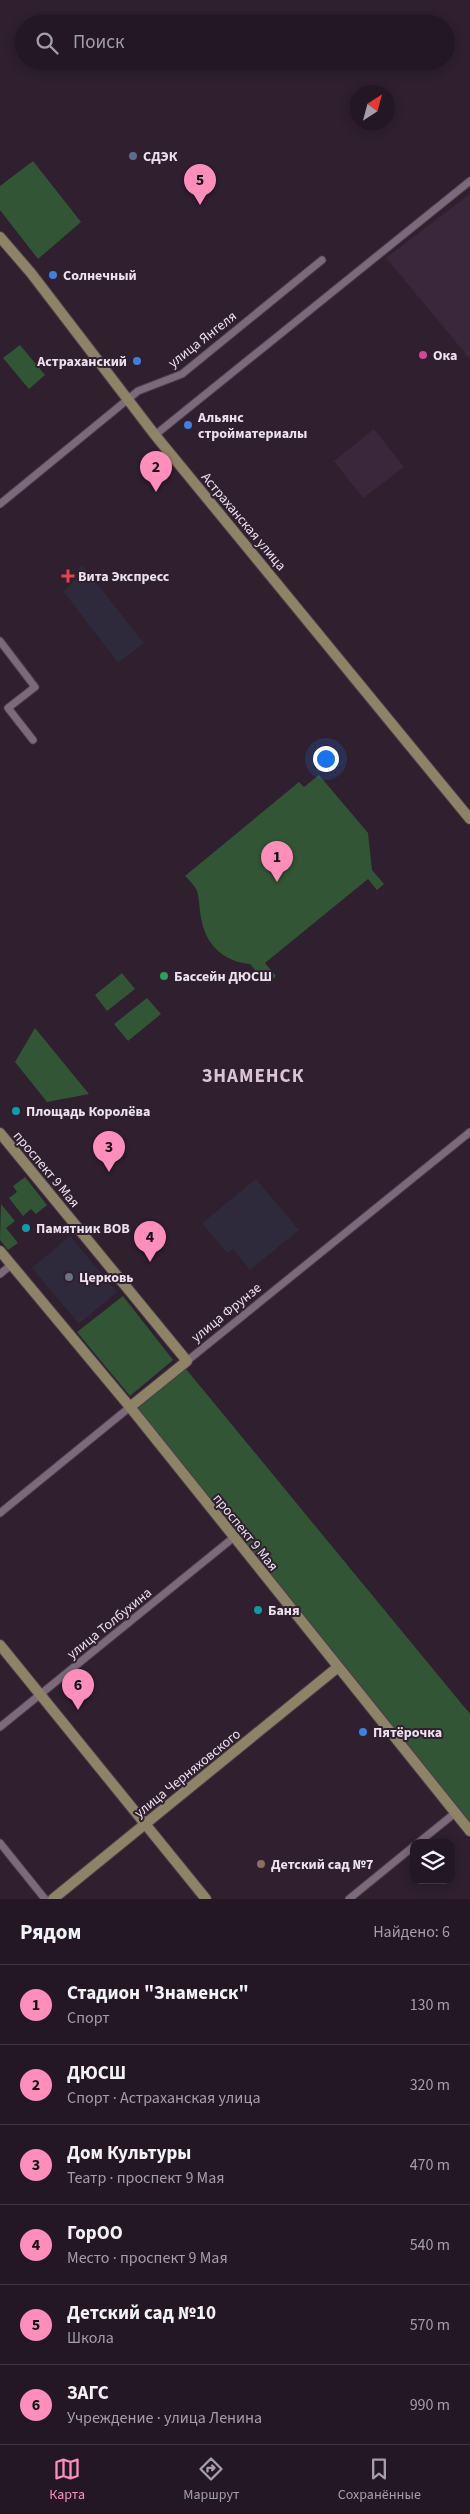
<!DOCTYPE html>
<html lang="ru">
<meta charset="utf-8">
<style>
body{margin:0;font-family:"Source Sans 3",sans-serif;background:#2f2430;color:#f1f3f6}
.controls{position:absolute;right:15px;bottom:15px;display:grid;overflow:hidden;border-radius:10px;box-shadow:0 2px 12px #0003}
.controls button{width:45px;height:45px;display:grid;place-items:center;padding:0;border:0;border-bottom:1px solid #403641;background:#231723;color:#f1f3f6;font:25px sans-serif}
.compass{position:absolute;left:350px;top:85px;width:45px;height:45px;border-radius:50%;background:#231723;box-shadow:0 2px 12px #0003;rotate:36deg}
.you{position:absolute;left:325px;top:758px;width:18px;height:18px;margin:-12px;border:4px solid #fff;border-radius:50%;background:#1a73e8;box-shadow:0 0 0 8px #1a73e833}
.badge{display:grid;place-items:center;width:32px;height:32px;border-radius:50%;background:#ff8eba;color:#111;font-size:16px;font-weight:700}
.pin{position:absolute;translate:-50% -41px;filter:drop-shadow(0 1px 2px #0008)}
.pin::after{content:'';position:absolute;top:26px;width:18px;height:15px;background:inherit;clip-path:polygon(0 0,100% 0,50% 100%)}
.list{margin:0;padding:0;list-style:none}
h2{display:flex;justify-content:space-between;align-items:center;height:65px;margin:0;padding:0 20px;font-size:21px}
h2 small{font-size:16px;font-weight:400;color:#a39fa6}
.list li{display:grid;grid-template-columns:32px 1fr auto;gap:15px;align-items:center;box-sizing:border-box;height:80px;padding:0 20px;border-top:1px solid #403641}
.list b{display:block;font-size:19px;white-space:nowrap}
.list p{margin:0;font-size:16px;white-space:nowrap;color:#a39fa6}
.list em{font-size:16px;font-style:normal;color:#a39fa6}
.icon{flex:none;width:28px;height:28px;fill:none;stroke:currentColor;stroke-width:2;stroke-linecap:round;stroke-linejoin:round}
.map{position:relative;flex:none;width:470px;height:1899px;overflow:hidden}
.search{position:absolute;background:#231723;box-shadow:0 2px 12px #0003;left:15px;right:15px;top:15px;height:55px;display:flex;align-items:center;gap:12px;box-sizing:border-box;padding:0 18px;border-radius:28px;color:#a39fa6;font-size:19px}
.sheet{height:545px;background:#231723}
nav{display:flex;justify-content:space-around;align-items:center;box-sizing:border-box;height:70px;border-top:1px solid #403641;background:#231723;font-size:14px;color:#a39fa6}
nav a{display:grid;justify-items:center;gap:2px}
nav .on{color:#ff8eba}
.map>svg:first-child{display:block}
.commercial{fill:#2e2a3b}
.built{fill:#3b273b}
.green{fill:#325536}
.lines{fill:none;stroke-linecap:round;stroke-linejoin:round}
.street-casing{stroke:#4a3d4a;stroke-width:9}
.secondary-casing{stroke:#4a3d4a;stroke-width:12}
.street{stroke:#7c697c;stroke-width:7}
.secondary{stroke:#8e8367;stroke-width:10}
.service-dot{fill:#5c6f8a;stroke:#2f1f2f;stroke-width:2}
.shop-dot{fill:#3f7fe0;stroke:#2f1f2f;stroke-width:2}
.hotel-dot{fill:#d1479c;stroke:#2f1f2f;stroke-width:2}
.health-dot{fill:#e0444e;stroke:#2f1f2f;stroke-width:2}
.leisure-dot{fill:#2e9e5b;stroke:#2f1f2f;stroke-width:2}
.culture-dot{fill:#0f9aa8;stroke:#2f1f2f;stroke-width:2}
.worship-dot{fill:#6b7280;stroke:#2f1f2f;stroke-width:2}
.education-dot{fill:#8d6e63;stroke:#2f1f2f;stroke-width:2}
.labels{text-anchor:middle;stroke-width:4;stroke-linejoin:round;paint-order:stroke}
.poi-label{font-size:14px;font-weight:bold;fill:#ece1ec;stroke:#2f1f2f;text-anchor:start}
.street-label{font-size:14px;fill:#ece1ec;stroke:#2f1f2f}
.district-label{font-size:19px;font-weight:bold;letter-spacing:1px;fill:#d8c3d7;stroke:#2f1f2f}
</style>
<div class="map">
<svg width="470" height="1899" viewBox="0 0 470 1899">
<rect width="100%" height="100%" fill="#2f1f2f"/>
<path class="commercial" d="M82,565l62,78 -26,20 -55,-72 7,-6z
M256,1179l43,51 -49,40 -17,-21 -6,4 -25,-30z
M70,1236l47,56 -38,32 -47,-56z"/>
<path class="built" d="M470,194v165l-84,-101z
M374,429l30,38 -41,31 -29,-37z"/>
<path class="green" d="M33,161l48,61 -43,37 -38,-49v-24z
M20,345l25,30 -16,14 -26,-31z
M319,775l49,58 4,37 12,14 -7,6 -9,-11 -103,84 11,13 -9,8 -17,-20c-25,-2 -43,-18 -48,-42 -3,-10 -2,-21 -5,-31 -2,-5 -8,-11 -12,-15l114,-94 5,5z
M122,973l13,16 -28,22 -12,-16z
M147,998l14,16 -33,27 -14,-17z
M35,1028l54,66 -42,8 -32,-40z
M25,1177l22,28 -11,9 -5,-5 -8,7 -14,-18 8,-6 -4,-6z
M1,1204l14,17 -9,7 12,15 -10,7 -8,-10z
M123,1296l50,64 -43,36 -53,-64z
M186,1369l284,345v112l-332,-410 1,-10z"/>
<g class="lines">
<g class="street-casing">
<path id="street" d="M155,435l315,-254
M0,504l138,-113 44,-17 140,-114
M0,641l35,46 -27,21 25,32
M0,1274l11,-9
M187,1361l283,-229
M0,1513l130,-106
M0,1727l233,-189
M0,1843l45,56
M418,1843l37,-30
M349,1899l65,-53"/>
</g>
<g class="secondary-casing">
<path id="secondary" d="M0,237l31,36 124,162 315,384
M0,1133l187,228 -57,46
M0,1251l130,156 340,424
M0,1645l206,254
M53,1899l285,-232"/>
</g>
<use href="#street" class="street"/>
<use href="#secondary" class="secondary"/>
</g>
<circle class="service-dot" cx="133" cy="156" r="5"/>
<g class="shop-dot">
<circle cx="53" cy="275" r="5"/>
<circle cx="137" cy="361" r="5"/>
<circle cx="188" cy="425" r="5"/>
<circle cx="363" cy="1732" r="5"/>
</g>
<circle class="hotel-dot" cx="423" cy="355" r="5"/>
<path class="health-dot" d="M65.5 568.5h5v5h5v5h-5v5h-5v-5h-5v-5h5z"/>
<circle class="leisure-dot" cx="164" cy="976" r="5"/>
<g class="culture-dot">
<circle cx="16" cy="1111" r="5"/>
<circle cx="26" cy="1228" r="5"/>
<circle cx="258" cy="1610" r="5"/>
</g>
<circle class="worship-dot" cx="69" cy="1277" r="5"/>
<circle class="education-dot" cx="261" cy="1864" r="5"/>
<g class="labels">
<g class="poi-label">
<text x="143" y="161">СДЭК</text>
<text x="63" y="280">Солнечный</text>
<text x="433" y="360">Ока</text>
<text x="127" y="366" text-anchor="end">Астраханский</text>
<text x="198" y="422">Альянс<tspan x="198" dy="16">стройматериалы</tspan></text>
<text x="78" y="581">Вита Экспресс</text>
<text x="174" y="981">Бассейн ДЮСШ</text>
<text x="26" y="1116">Площадь Королёва</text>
<text x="36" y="1233">Памятник ВОВ</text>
<text x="79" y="1282">Церковь</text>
<text x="268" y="1615">Баня</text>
<text x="373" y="1737">Пятёрочка</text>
<text x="271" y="1869">Детский сад №7</text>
</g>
<g class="street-label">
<text transform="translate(202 339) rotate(-38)" y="5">улица Янгеля</text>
<text transform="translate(244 521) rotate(50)" y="5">Астраханская улица</text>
<text transform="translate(47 1169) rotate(50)" y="5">проспект 9 Мая</text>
<text transform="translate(226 1312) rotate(-39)" y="5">улица Фрунзе</text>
<text transform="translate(246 1532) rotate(51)" y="5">проспект 9 Мая</text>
<text transform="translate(109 1623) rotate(-39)" y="5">улица Толбухина</text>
<text transform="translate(187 1773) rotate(-39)" y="5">улица Черняховского</text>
</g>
<g class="district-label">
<text x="253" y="1082">ЗНАМЕНСК</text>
</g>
</g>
</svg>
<div class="controls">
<button><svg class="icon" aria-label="layers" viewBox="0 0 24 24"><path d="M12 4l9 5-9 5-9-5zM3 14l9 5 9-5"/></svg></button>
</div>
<svg class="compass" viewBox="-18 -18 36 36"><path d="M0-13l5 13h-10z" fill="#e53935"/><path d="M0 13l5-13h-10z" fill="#a39fa6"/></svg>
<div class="you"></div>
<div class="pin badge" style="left:277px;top:882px">1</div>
<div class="pin badge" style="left:156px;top:492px">2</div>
<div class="pin badge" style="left:109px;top:1172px">3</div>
<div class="pin badge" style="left:150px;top:1262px">4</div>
<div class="pin badge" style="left:200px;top:205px">5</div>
<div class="pin badge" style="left:78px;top:1710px">6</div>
<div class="search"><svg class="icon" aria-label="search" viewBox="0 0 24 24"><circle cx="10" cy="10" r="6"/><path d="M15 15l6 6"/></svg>Поиск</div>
</div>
<section class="sheet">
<h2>Рядом<small>Найдено: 6</small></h2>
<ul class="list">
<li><span class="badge">1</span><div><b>Стадион &quot;Знаменск&quot;</b><p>Спорт</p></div><em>130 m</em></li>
<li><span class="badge">2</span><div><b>ДЮСШ</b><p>Спорт · Астраханская улица</p></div><em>320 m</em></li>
<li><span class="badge">3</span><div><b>Дом Культуры</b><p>Театр · проспект 9 Мая</p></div><em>470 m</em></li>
<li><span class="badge">4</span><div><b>ГорОО</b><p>Место · проспект 9 Мая</p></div><em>540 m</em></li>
<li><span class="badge">5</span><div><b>Детский сад №10</b><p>Школа</p></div><em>570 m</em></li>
<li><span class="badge">6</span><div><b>ЗАГС</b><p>Учреждение · улица Ленина</p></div><em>990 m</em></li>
</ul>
</section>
<nav>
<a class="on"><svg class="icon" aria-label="map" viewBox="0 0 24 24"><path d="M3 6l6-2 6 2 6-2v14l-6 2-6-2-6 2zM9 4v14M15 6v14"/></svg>Карта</a>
<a><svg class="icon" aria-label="directions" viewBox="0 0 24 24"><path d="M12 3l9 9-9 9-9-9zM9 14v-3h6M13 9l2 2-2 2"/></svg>Маршрут</a>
<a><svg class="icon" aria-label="saved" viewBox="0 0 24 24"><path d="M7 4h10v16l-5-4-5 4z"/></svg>Сохранённые</a>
</nav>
